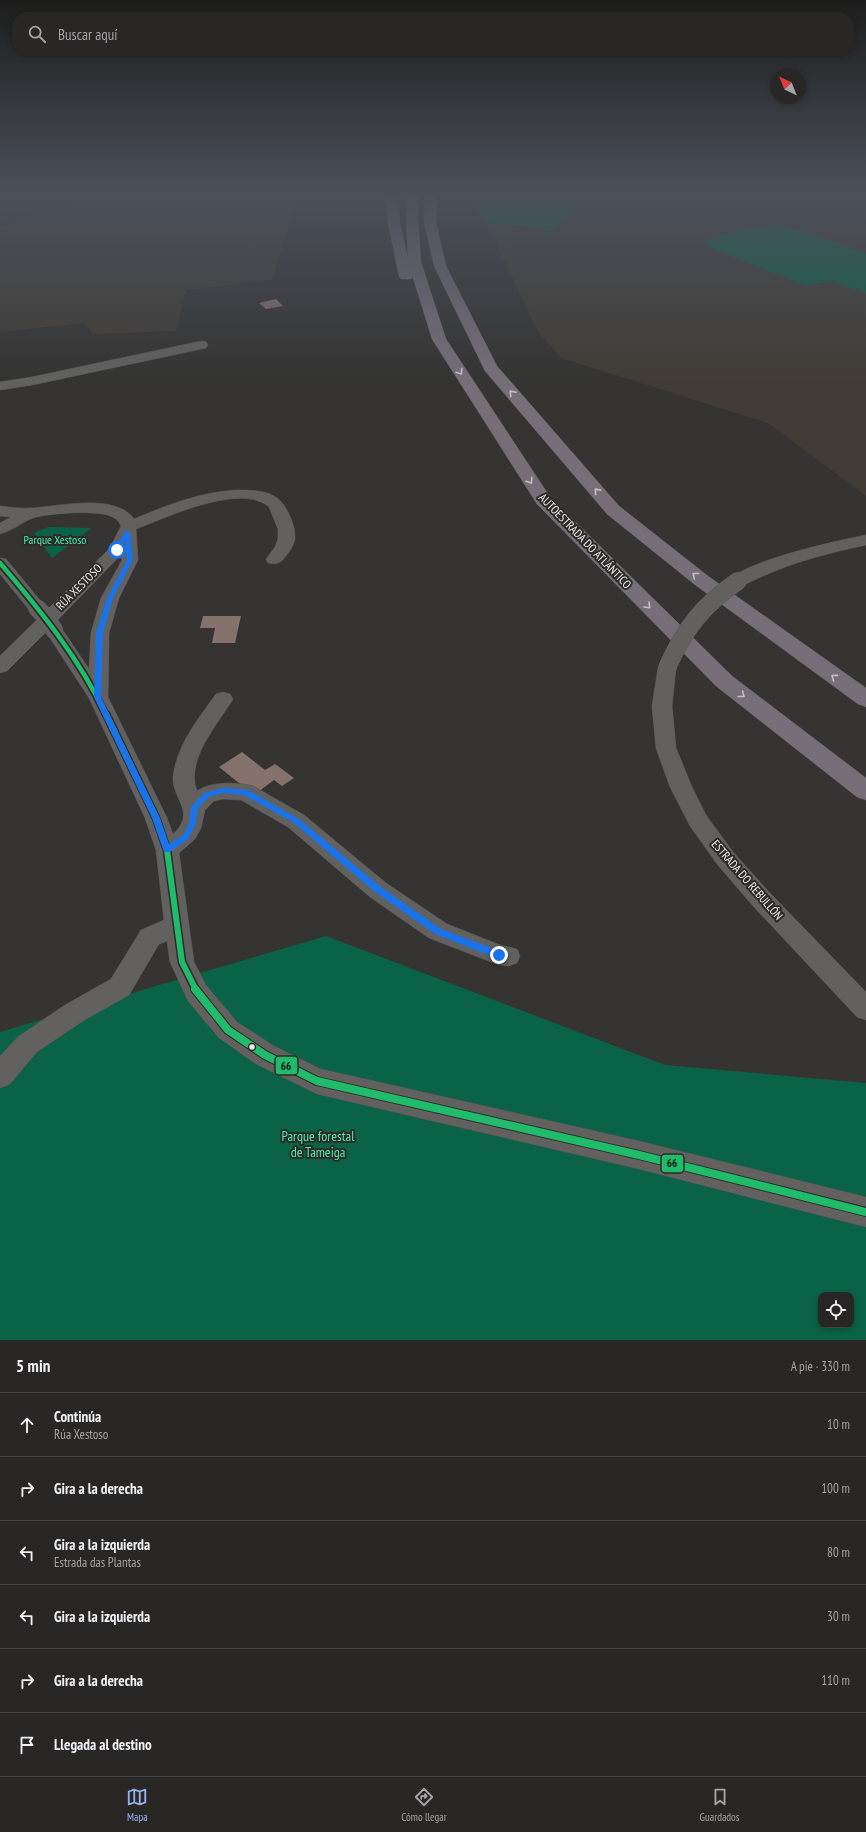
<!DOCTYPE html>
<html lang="es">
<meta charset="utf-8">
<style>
body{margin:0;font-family:"PT Sans Narrow",sans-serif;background:#343332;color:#f1f3f6}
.controls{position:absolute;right:12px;bottom:12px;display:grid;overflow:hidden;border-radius:8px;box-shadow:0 2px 6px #0003}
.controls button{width:36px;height:36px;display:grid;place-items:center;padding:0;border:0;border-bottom:1px solid #444443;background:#282726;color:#f1f3f6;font:20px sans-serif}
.compass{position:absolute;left:770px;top:68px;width:36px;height:36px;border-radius:50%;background:#282726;box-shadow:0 2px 6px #0003;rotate:317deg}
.stop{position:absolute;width:12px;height:12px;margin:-9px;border:3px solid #1a73e8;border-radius:50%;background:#fff}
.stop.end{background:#1a73e8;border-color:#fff;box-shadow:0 1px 4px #0008}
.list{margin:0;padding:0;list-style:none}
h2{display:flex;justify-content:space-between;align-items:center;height:52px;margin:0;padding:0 16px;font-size:17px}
h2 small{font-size:13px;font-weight:400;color:#a5a5a7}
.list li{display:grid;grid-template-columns:26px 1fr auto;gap:12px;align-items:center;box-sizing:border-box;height:64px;padding:0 16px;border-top:1px solid #444443}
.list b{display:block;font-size:15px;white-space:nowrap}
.list p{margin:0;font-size:13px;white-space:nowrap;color:#a5a5a7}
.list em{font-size:13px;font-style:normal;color:#a5a5a7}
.icon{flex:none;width:22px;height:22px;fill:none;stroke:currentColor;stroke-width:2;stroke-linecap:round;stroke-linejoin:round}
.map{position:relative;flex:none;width:866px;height:1340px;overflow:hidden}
.search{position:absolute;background:#282726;box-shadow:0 2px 6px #0003;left:12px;right:12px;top:12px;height:44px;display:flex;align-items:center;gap:10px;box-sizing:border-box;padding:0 14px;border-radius:16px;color:#a5a5a7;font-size:15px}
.sheet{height:436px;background:#282726}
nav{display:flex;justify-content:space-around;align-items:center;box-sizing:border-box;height:56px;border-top:1px solid #444443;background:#282726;font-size:11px;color:#a5a5a7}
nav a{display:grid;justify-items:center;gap:2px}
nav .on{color:#95b2f1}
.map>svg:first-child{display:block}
.built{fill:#413d36}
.green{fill:#0a6347;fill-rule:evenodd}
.building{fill:#85726c}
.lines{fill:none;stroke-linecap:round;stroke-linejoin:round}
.minor-casing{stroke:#545352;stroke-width:1}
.highway-casing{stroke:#545352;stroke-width:1}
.minor{fill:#626160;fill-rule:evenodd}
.highway{fill:#766f78;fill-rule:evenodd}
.minor-bridge-casing{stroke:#545352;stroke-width:18;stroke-linecap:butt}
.minor-bridge{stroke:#626160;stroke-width:18}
.bus-1-far2-casing{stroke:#2c2b28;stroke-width:8}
.bus-1-far1-casing{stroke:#2c2b28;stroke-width:9}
.bus-1-casing{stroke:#2c2b28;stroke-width:10}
.bus-1-far2{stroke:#20bc6c;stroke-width:4.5}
.bus-1-far1{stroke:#20bc6c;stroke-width:6}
.bus-1{stroke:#20bc6c;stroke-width:8}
.oneway{stroke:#c4c1c3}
.route{fill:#1a73e8}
.bus-dot{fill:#eeedec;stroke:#2c2b28;stroke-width:1.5}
.labels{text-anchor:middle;stroke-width:4;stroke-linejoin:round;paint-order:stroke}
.park-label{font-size:12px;fill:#4eecb1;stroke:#2c2b28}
.street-label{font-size:12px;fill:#eeedec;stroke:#2c2b28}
.near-park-label{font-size:14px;fill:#4eecb1;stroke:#2c2b28}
.line-badge{stroke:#2c2b28;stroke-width:1.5}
.pale-badge-label{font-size:11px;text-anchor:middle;font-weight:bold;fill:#111}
</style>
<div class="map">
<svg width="866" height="1340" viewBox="0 0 866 1340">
<rect width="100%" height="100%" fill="#353433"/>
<path class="built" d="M84,193h275l-2,9 -61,2 -24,76 -86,10 -10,41 -83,3 -9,-11 -84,9v-105l38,-13 31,-3z
M592,193h274v303l-98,-73 -207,-65 -23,-27 -52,-108 27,2 41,7 31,-35z"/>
<path class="green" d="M465,193h127l-7,4 -31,35 -41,-7 -27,-2z
M777,223l89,30v40l-35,-12 -24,5 -99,-39 -2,-4 1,-3 15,-6z
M48,527l44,1 -40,30 -18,-25z
M326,936l339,129 201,18v257h-866v-308zM821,1295h30v30h-30z"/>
<path class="building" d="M276,299l7,7 -17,3 -7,-6z
M203,616h38l-6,27h-23l3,-15h-15z
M242,752l23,18 10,-6 19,14 -12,8 -8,-6 -20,15 -35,-28z"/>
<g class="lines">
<g class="minor-casing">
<path id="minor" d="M202,341l4,1 2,3 -2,3 -174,37 -32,5v-8l32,-5z
M237,490c12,0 26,0 37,6 12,6 22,30 21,43 -1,6 -5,12 -9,17 -5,7 -9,9 -18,7l-2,-4 9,-12 3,-8v-10l-9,-22c-28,-25 -104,11 -133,22l2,31 -19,38 -10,35 -1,64 59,121 6,16c24,-21 -1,-36 0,-56 3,-32 25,-59 43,-84l7,-2 7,2 3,5c-15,25 -48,61 -36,92 14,-10 40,-9 56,-5l51,29 82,68 61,41 53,21 17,4 3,7 -3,7 -9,3 -9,-1 -70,-27 -59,-41 -82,-70 -47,-27 -18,-1 -9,2 -9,9 -4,18 -6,11 -16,14 15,109 12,23 31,37 37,24 47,23 318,72 227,56v30l-227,-58 -322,-75 -61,-30 -37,-26 -31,-37 -18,-39 -3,-21 -8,3 -30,51 -46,26 -46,31 -27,32 -10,4v-32l19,-20 46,-31 46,-26 30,-49 23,-10 -8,-70 -11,-32 -56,-120 -43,-66 -39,39 -7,2v-17l110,-108 11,-22c-2,-5 -5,-8 -11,-10 -13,-6 -62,-3 -77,2 -11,4 -21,13 -33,16v-11l11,-6 -11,-1v-10c10,1 20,3 31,2 26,-1 84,-16 103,11 34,-14 66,-27 103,-29zM121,555l1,5 -21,38 -10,35 -2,36 -29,-43 -7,-1z
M866,535v10c-43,9 -83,20 -122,40l-6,1 -6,-1 -3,-4c14,-20 111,-41 137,-46z
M0,558l6,1 37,45 3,4 -3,4 -6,1 -6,-1 -31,-38z
M667,662l7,2 2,4 -4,38 4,42 16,39 14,28 27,37 36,40 97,100v28l-9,-3 -104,-111 -36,-42 -27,-38 -20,-39 -14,-39 -4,-42 6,-38 2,-4z"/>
</g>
<g class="highway-casing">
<path id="highway" d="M386,193h12l2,30 8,36 -2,-42 1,-24h12l-1,24 3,45 25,77 104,158 182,179 134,102v22l-9,-3 -141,-111 -179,-182 -105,-165 -21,-68 2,5 -2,3h-10l-2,-3 -11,-53z
M425,193h12l-1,29 10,44 51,100 122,140 89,70 158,112v19l-8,-3 -164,-120 -87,-70 -122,-143 -51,-105 -10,-44z"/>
</g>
<use href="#minor" class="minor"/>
<use href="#highway" class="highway"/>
<g class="minor-bridge-casing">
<path id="minor-bridge" d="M37,608l9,9 8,13
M667,668c17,-39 36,-63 71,-87"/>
</g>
<use href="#minor-bridge" class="minor-bridge"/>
<g class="bus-1-far2-casing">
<path id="bus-1-far2" d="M0,563c41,48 79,95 106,152"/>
</g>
<g class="bus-1-far1-casing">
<path id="bus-1-far1" d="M106,714l50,104 11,32 15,112 14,28"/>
</g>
<g class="bus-1-casing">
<path id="bus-1" d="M195,989l33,41 37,25 52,26 322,74 227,57"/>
</g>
<use href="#bus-1-far2" class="bus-1-far2"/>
<use href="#bus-1-far1" class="bus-1-far1"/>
<use href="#bus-1" class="bus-1"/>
</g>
<defs><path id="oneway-chevron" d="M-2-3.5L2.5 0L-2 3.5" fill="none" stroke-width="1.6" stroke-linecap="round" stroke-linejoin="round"/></defs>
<g class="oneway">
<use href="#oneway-chevron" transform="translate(460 372) rotate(57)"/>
<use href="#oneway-chevron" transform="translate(512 393) rotate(-131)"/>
<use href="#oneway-chevron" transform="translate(530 481) rotate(57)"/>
<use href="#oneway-chevron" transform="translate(597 491) rotate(-131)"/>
<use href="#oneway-chevron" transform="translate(695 575) rotate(-141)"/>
<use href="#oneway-chevron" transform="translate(648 606) rotate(45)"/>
<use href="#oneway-chevron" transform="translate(834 677) rotate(-144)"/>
<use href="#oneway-chevron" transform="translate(742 695) rotate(38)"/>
</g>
<linearGradient id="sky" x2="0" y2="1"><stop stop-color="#1d1d1c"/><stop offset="0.51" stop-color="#4b505b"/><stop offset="1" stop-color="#4b505b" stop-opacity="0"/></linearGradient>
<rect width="866" height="381" fill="url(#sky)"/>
<path class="route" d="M125,531l5,1 3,28 -20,38 -10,35 -2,64 59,121 9,26 14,-9 6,-11 2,-17 13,-14 19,-5 25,2 51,29 82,68 60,42 61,23v6h-6l-61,-24 -60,-42 -81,-69 -50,-28 -21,-2 -14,4 -11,11 -2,16 -8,15 -18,13h-6l-12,-34 -58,-121 2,-64 11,-35 20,-38 -2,-20 -6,11 -5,-1z"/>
<circle class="bus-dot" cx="252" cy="1047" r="3.5"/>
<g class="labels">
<g class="park-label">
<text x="55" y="544">Parque Xestoso</text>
</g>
<g class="street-label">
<text transform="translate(585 541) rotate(46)" y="4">AUTOESTRADA DO ATLÁNTICO</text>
<text transform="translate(79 587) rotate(-45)" y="4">RÚA XESTOSO</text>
<text transform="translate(747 880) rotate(49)" y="4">ESTRADA DO REBULLÓN</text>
</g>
<g class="near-park-label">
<text x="318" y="1141">Parque forestal<tspan x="318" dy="16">de Tameiga</tspan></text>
</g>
</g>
<g class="line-badge">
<rect x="275" y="1056" width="23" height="19" rx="4" fill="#20bc6c"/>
<rect x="661" y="1154" width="23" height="19" rx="4" fill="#20bc6c"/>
</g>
<g class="pale-badge-label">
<text x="286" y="1070">66</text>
<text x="672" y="1167">66</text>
</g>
</svg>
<div class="controls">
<button><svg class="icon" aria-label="locate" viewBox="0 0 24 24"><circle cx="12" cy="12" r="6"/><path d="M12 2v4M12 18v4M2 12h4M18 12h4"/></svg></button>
</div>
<svg class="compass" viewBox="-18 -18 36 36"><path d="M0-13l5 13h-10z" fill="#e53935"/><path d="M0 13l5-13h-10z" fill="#a5a5a7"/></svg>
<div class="stop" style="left:117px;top:550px"></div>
<div class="stop end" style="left:499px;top:955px"></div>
<div class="search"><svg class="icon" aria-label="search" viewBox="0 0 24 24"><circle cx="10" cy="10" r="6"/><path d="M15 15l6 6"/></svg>Buscar aquí</div>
</div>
<section class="sheet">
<h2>5 min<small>A pie · 330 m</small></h2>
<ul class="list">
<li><svg class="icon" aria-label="ahead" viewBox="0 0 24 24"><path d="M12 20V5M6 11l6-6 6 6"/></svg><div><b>Continúa</b><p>Rúa Xestoso</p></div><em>10 m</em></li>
<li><svg class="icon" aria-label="right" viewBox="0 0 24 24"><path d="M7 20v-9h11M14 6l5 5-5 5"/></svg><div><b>Gira a la derecha</b></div><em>100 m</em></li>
<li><svg class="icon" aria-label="left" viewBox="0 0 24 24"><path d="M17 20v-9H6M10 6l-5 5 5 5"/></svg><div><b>Gira a la izquierda</b><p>Estrada das Plantas</p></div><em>80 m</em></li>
<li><svg class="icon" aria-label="left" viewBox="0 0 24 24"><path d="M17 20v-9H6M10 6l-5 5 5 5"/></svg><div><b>Gira a la izquierda</b></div><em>30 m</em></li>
<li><svg class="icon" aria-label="right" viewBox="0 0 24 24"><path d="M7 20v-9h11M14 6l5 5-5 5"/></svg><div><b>Gira a la derecha</b></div><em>110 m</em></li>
<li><svg class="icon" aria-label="arrive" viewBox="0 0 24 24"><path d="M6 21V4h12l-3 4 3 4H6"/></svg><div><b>Llegada al destino</b></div></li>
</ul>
</section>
<nav>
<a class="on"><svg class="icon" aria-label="map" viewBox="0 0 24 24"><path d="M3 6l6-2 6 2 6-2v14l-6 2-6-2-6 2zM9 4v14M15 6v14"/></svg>Mapa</a>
<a><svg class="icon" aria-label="directions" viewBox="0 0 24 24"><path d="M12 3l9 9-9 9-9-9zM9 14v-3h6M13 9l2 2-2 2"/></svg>Cómo llegar</a>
<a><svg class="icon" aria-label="saved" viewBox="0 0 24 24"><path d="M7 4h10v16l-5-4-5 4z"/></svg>Guardados</a>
</nav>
